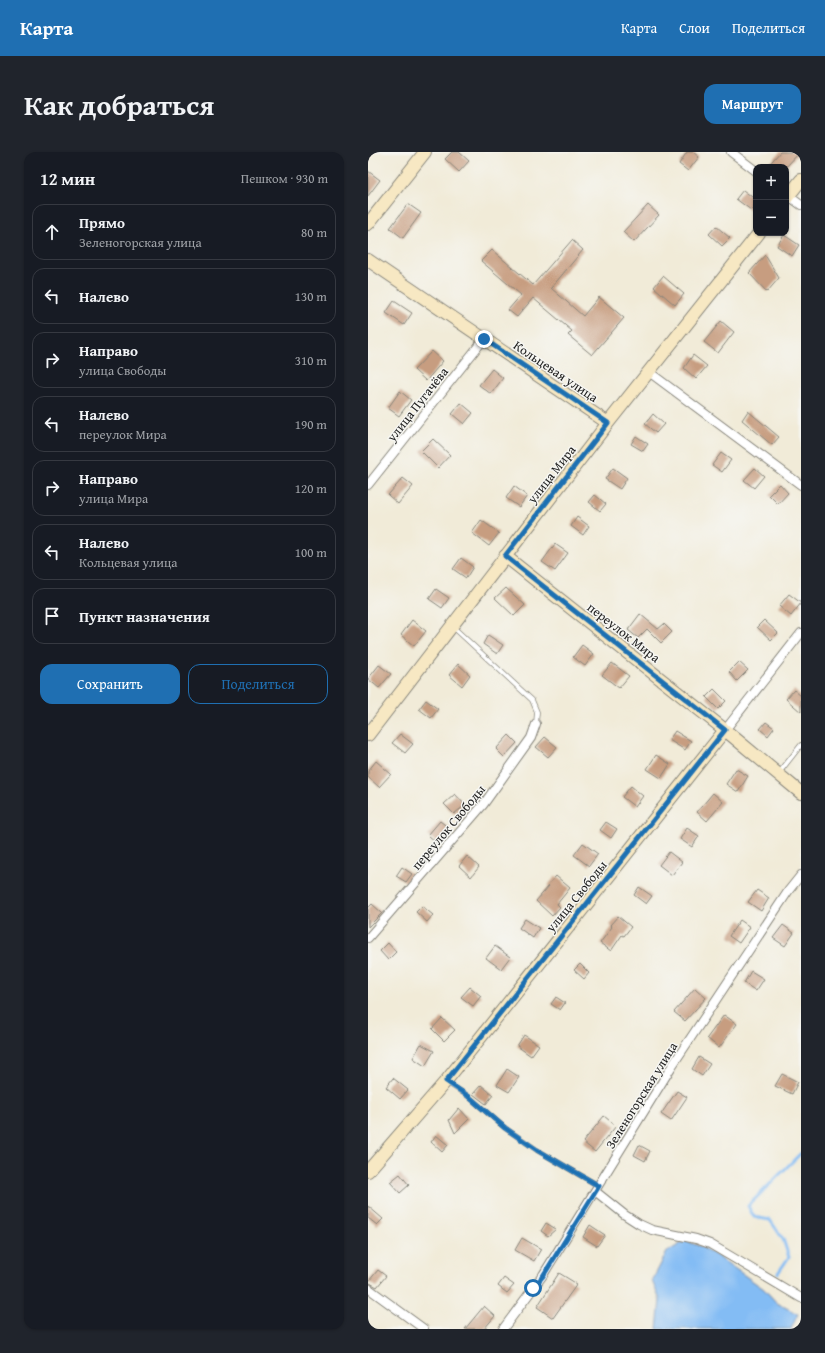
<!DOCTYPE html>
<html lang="ru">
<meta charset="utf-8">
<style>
body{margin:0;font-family:"Gentium Book Plus",serif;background:#20242c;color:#f1f3f6}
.controls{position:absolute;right:12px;top:12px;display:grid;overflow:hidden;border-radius:8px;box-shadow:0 1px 3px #0004}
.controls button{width:36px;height:36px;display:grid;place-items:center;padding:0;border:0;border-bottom:1px solid #363941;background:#171b24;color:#f1f3f6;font:20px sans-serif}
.stop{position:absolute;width:12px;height:12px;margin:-9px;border:3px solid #1f6fb2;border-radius:50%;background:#fff}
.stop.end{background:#1f6fb2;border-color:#fff;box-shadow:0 1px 4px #0008}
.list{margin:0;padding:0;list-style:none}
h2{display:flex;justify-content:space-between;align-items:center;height:52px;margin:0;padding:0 16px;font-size:17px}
h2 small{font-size:13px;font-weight:400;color:#9ea1a6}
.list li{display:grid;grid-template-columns:26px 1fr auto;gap:12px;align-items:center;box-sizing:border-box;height:56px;margin:0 8px 8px;padding:0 8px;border:1px solid #363941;border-radius:12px}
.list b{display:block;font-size:15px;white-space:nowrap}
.list p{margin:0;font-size:13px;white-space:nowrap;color:#9ea1a6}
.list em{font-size:13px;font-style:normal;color:#9ea1a6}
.actions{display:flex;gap:8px;padding:12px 16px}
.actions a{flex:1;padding:9px 0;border:1px solid #1f6fb2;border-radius:12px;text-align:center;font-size:14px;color:#1f6fb2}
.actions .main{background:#1f6fb2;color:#fff}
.icon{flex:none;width:22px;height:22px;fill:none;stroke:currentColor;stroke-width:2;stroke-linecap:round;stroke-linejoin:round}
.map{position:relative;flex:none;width:433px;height:1177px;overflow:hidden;border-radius:12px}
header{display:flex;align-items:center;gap:24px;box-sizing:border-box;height:56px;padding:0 20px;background:#1f6fb2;color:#fff}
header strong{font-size:19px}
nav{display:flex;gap:22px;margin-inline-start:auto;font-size:14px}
.intro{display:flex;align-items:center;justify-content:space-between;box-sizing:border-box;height:96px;padding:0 24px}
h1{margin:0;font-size:28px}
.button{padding:10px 18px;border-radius:12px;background:#1f6fb2;color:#fff;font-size:14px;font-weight:700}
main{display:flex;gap:24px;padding:0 24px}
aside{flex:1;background:#171b24;border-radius:12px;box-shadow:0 1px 3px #0004}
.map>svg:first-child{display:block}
.water{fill:#83bcf4;stroke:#506c88}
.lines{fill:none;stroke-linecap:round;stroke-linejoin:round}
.stream{stroke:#83bcf4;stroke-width:3}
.building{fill:#c79d80}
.lane-casing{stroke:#86847a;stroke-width:5.5}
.street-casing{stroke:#86847a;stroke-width:10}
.secondary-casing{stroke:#86847a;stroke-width:14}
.lane{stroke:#fff;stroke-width:4}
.street{stroke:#fff;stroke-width:8}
.secondary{stroke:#f7e8c3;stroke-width:12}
.route{stroke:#1f6fb2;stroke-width:5}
.labels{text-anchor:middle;stroke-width:3;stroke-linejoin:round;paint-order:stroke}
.street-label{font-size:13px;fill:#1c1c1c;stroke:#f6f6f2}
</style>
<header>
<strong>Карта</strong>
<nav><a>Карта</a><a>Слои</a><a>Поделиться</a></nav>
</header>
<div class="intro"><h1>Как добраться</h1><a class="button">Маршрут</a></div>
<main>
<aside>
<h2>12 мин<small>Пешком · 930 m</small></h2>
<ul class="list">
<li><svg class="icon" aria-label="ahead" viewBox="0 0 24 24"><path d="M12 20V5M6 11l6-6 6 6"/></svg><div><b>Прямо</b><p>Зеленогорская улица</p></div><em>80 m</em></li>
<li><svg class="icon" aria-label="left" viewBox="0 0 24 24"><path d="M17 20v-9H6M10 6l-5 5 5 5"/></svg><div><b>Налево</b></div><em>130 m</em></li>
<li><svg class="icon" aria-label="right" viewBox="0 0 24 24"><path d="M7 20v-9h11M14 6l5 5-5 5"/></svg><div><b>Направо</b><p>улица Свободы</p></div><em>310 m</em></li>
<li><svg class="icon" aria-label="left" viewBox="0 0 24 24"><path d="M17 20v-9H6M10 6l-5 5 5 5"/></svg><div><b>Налево</b><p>переулок Мира</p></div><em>190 m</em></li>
<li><svg class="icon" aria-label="right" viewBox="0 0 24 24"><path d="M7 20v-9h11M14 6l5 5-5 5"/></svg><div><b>Направо</b><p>улица Мира</p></div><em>120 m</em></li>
<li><svg class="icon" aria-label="left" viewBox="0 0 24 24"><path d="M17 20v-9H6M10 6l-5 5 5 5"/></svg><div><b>Налево</b><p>Кольцевая улица</p></div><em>100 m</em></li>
<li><svg class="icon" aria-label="arrive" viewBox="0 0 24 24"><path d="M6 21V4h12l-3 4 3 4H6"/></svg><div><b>Пункт назначения</b></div></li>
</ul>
<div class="actions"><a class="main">Сохранить</a><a>Поделиться</a></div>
</aside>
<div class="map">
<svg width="433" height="1177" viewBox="0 0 433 1177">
<rect width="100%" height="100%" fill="#f6f6f2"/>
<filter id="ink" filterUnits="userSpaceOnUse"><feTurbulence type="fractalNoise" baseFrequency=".025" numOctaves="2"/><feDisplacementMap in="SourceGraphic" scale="8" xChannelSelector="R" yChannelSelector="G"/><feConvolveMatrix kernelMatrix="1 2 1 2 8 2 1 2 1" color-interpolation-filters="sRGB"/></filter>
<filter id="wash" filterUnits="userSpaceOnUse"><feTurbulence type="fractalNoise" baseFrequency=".012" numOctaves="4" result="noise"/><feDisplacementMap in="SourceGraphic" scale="16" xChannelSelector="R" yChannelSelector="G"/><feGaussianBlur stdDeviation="0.9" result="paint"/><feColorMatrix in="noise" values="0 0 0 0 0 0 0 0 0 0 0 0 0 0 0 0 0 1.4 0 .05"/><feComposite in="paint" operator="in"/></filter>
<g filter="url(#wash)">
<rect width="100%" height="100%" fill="#f1ebd8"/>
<path class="water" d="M317,1089l15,5 17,10 47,33 13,14 21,11 -7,15h-134l3,-29 -8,-19 15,-29z"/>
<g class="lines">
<path class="stream" d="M410,1121l11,-16 -6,-18 -13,-19 -16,-3 -6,-11 53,-53"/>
</g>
<g id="blocks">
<path class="building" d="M84,0h7l10,9 -10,11 -14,-13z
M319,0h6l6,5 -11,14 -9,-7z
M412,0h20l-14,15h-19z
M0,19l12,9 -12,16z
M375,38l13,10v3l-5,7 -15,-11z
M40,52l13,9 -18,25 -13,-10z
M280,53l11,10 -25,27 -11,-10z
M348,74l14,12 -8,8 -13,-12z
M416,83l15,10 -7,11 -15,-10z
M204,88l11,10 -32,38 32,28 16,-19 25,21 -32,37 -24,-20 4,-4 -39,-33 -16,19 -9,-7 13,-15 -40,-34 11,-11 41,35z
M397,103l14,23 -12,14 -18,-19z
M295,124l21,18 -9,11 -21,-18z
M26,149l18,12 -8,12 -18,-12z
M353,169l13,11 -16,21 -14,-11z
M64,199l11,10 -17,20 -12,-11z
M325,203l14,11 -11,13 -12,-11z
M124,217l11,9 -12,16 -12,-9z
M32,239l11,9 -12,16 -11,-8z
M93,251l12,10 -9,11 -12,-10z
M380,259l31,26 -7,8 -30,-25z
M285,262l11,10 -8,9 -11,-9z
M268,284l12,8 -5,7 -12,-7z
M65,287l17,16 -12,13 -17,-17z
M353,301l10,7 -9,12 -10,-7z
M245,316l14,10 -7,11 -15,-10z
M387,316l9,8 -10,12 -10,-8z
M35,326l10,8 -15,18 -10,-9z
M412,332l8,9 -10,11 -9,-9z
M146,334l13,10 -8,11 -13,-9z
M227,343l11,9 -6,7 -11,-9z
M209,365l12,9 -6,9 -12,-9z
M113,368l18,13 -10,13 -17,-13z
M187,392l13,9 -13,18 -13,-9z
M93,406l12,9 -7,11 -13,-9z
M138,436l19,17 -11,11 -19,-18z
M68,437l13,9 -7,10 -13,-9z
M421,442l12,9 -10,13 -12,-10z
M272,462l18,15 6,-5 8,8 -11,11 -14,-14 -9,9 -10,-8z
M44,468l14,11 -12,15 -13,-11z
M396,468l14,13 -7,7 -14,-13z
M120,483l15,10 -6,9 -14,-10z
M214,493l12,9 -9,12 -12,-9z
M371,510l9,8 -11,11 -8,-9z
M244,511l17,13 -10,12 -17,-13z
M90,512l12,11 -8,11 -13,-11z
M11,513l12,9 -12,14 -11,-9z
M346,537l12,12 -8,8 -12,-12z
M426,538l7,6v16l-15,-13z
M58,548l12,9 -7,9 -12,-9z
M398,570l8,6 -6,8 -8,-7z
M307,579l16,10 -6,9 -16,-10z
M32,582l13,10 -8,9 -13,-10z
M141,583l8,8 -13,14 -8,-8z
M177,585l12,10 -9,10 -12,-10z
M288,603l14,9 -9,14 -14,-9z
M8,609l15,13 -12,13 -11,-10v-6z
M368,617l12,7 -10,16 -12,-8z
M263,634l12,10 -8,11 -13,-10z
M345,641l10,9 -16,19 -10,-9z
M87,642l10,11 -11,9 -10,-10z
M72,669l9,7 -12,15 -9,-8z
M238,670l11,7 -6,9 -11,-8z
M319,676l12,8 -7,11 -12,-8z
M215,691l15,11 -9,12 -15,-11z
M301,700l13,10 -10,13 -13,-10z
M99,704l12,11 -8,10 -12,-11z
M34,715l10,7 -6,8 -10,-6z
M188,724l14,12 -13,16 3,3 -8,9 -16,-15 13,-15 -1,-1z
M271,735l13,9 -6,8 -12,-9z
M389,738l12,8 -8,13 -13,-9z
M4,752l10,9 -14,14v-19z
M54,754l11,9 -6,7 -11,-10z
M250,764l13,11 -7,9 -2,-1 -11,16 -11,-8 12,-16 -2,-2z
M157,767l14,9 -6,10 -14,-10z
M372,768l10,7 -11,16 -10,-7z
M415,773l11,8 -9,13 -12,-8z
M20,791l8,9 -8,8 -8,-9z
M127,794l15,11 -9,12 -15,-11z
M212,812l9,9 -5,6 -10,-9z
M383,819l13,8 -8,12 -12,-8z
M102,835l11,9 -8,10 -12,-9z
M327,836l11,10 -21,23 -11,-9z
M188,845l9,6 -5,7 -9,-6z
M356,863l13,9 -18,24 -12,-10z
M74,866l13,12 -11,11 -12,-12z
M156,883l15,10 -8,11 -14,-10z
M53,892l13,7 -9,15 -12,-8z
M331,905l11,7 -8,12 -10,-7z
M139,917l12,8 -10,15 -12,-7z
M414,922l16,8 -6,12 -17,-8z
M25,926l15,12 -8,9 -14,-12z
M113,933l12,10 -7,9 -13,-10z
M309,939l10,6 -16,24 -10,-7z
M91,956l10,11 -14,14 -6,-13z
M236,964l12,10 -21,26 -12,-10z
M68,983l12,10 -6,7 -11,-10z
M271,993l11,6 -5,10 -11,-6z
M32,1022l9,11 -9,8 -10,-11z
M0,1054l15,13 -6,6 -9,-7z
M178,1071l10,6 -8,7 -7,-5z
M222,1073l15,10 -8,11 -14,-9z
M154,1086l19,11 -7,12 -19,-11z
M10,1118l8,6 -9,11 -9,-5z
M191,1121l18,11 -24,34 -16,-11z
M136,1126l10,7 -7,8 -9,-7z
M116,1154l11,10 -11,13h-19z"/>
</g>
</g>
<g filter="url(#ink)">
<use href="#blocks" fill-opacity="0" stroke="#86847a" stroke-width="1"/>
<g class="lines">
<g class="lane-casing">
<path id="lane" d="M84,474l80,74 5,12 -1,12
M411,621l22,-28
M80,931l20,13 37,32 32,22 62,36"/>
</g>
<g class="street-casing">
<path id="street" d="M363,0l25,19
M418,42l15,11
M281,220l152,113
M0,333l116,-146
M357,578l76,-97
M0,786l115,-133 48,-67 5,-14
M227,1039l30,24 14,9 13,6 44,9 14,5 91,54
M0,1136l56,41
M135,1177l40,-54 129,-209 117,-176 12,-15"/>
</g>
<g class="secondary-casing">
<path id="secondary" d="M418,47l15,-19
M0,72l57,-72
M0,108l240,163
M137,404l220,174 76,63
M0,583l240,-312 151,-190
M0,1019l78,-90 279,-351"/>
</g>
<use href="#lane" class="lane"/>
<use href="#street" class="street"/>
<use href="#secondary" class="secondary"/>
</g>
</g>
<g class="lines" filter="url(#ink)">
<path class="route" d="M116,187l124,84 -103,133 220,174 -279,351 22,15 37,32 32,22 62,36 -56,90 -10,12"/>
</g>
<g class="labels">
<g class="street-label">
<text transform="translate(188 219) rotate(34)" y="5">Кольцевая улица</text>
<text transform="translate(49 252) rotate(-52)" y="5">улица Пугачёва</text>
<text transform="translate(183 322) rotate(-52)" y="5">улица Мира</text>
<text transform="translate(256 480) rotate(38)" y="5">переулок Мира</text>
<text transform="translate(80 675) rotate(-50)" y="5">переулок Свободы</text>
<text transform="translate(208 744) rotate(-51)" y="5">улица Свободы</text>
<text transform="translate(273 943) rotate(-58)" y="5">Зеленогорская улица</text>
</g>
</g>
</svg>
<div class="controls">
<button>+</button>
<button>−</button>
</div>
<div class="stop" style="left:165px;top:1136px"></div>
<div class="stop end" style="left:116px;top:187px"></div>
</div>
</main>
